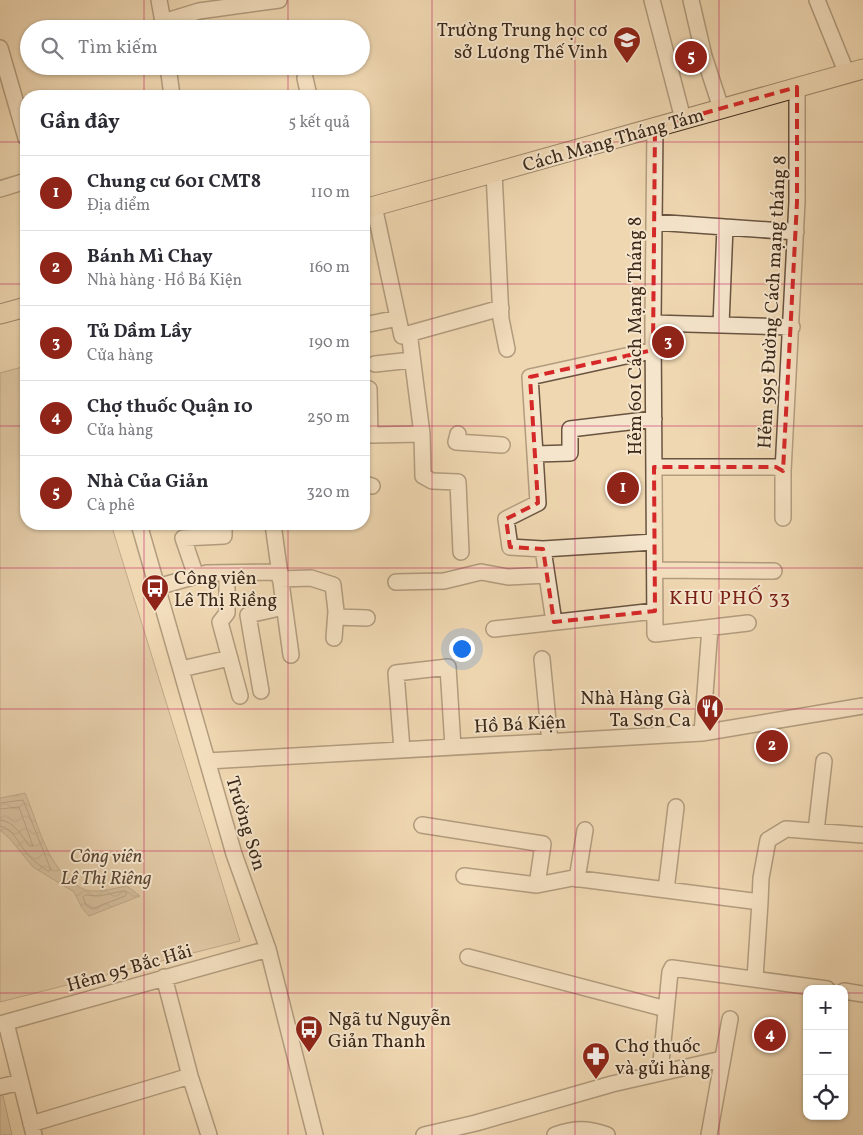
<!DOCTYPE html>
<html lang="vi">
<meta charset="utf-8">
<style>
body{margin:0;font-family:Vollkorn,serif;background:#f2f2f3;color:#2b2b33}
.controls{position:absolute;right:15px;bottom:15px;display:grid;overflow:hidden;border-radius:10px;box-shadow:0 1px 4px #0004}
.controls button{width:45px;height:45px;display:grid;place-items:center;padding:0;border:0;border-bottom:1px solid #e1e1e2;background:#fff;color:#2b2b33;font:25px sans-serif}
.you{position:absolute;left:461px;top:648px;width:18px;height:18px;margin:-12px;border:4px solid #fff;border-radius:50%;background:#1a73e8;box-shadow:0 0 0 8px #1a73e833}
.badge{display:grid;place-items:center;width:32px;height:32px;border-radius:50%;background:#8f2418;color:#fff;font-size:16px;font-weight:700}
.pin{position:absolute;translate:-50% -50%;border:2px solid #fff;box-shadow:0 1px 5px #0006}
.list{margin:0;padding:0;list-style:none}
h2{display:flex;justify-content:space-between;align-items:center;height:65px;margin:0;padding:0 20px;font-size:21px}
h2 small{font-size:16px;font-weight:400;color:#7c7c81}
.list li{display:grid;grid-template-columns:32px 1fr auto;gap:15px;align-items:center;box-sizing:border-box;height:75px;padding:0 20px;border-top:1px solid #e1e1e2}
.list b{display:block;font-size:19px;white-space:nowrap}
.list p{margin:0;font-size:16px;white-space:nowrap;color:#7c7c81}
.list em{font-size:16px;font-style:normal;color:#7c7c81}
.icon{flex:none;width:28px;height:28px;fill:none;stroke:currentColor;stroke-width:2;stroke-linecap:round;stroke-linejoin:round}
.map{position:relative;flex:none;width:863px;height:1135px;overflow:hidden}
.search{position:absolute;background:#fff;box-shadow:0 1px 4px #0004;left:20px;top:20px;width:350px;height:55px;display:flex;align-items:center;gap:12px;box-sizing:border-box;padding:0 18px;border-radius:28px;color:#7c7c81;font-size:19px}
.panel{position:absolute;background:#fff;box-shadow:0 1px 4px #0004;left:20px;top:90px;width:350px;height:440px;border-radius:20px}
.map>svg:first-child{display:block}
.park{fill:#d1b997;stroke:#867158}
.water{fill:url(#water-waves);stroke:#836e56}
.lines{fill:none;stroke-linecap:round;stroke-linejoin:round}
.shore{stroke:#77624c;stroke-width:1}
.minor-casing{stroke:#695440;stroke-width:18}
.major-casing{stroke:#3c291a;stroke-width:21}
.minor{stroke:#f5e5cc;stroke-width:15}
.major{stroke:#efd7b1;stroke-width:19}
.marked{fill:none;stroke:#d62828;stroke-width:4;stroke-dasharray:10 6;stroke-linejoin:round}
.grid{fill:none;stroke:#c2185b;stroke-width:1;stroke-opacity:0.55}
.labels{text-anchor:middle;stroke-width:4;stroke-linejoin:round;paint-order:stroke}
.poi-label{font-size:19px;fill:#3c291a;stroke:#f5e5cc;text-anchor:start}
.street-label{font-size:19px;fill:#3c291a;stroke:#f5e5cc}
.park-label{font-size:19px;font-style:italic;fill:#5a4633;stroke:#f5e5cc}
.neighbourhood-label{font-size:20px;letter-spacing:1px;fill:#7a1f14;stroke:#f5e5cc}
</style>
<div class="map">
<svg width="863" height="1135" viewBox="0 0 863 1135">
<defs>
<pattern id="water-waves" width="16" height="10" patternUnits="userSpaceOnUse" patternTransform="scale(1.25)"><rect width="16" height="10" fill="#b29c7e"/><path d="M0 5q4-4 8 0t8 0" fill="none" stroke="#927f66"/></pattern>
</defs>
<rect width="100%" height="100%" fill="#efd7b1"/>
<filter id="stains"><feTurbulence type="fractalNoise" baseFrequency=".004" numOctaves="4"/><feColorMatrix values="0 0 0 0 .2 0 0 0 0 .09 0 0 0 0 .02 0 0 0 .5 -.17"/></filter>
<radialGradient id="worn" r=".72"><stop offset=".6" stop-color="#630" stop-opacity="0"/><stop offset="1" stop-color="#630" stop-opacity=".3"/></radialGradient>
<path class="park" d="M26,366v158h85l129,417 -240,61v-629z
M0,1095l3,1 9,39h-12z"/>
<path class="water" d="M25,793c14,32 22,77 56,95 12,7 33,0 46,-2l13,10 -51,20 -7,-8 -8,-16 -41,-25 -23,-28 -10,-9v-32z"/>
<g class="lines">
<path class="shore" d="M0,803l23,-3 28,70 -3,1c-8,-5 -16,-11 -22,-19 -8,-9 -13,-24 -26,-26
M0,809l19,-2 14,39h-4c-7,-10 -15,-25 -29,-26
M124,891l3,2 -2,3 -33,13 -6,-4 -3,-8 2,-2 14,1z"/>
<g class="minor-casing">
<path id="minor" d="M159,0l4,22
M652,0l31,119
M691,0l13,56 17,52
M817,0l30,74
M164,29l-1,-7 36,-11 80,-11
M0,48l26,90
M168,66l4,30
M305,78l4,18
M655,127l-2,196 2,311 93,-11
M494,172l7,147 6,30
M0,189l26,-8
M374,206l28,130 6,-2 2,6 12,94 1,42 9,5 26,1 3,70
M654,222l142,10
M653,323l139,4
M364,325l34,-7
M721,325l4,-98
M408,334l93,-26
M375,364l37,-4
M364,390l5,-1 1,46 52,-1
M654,419l-84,10v24l-35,1 3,49 -32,16 4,28 33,2 111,-7
M458,434l-2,8 46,3
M535,454l-5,-77 123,-27
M654,467h122l7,4
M364,484l8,2
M783,518v-47l14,-269v-115
M139,524l95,330 34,95 47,186
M273,524l18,131
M543,549l11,73
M655,570l119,1
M227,573v40l-7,9 20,74
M196,576l-13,-38 41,-2v-12
M280,579l31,-1 22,7 3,26 -2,27
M396,582l48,-1 37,-9 27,5 39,-2
M157,587l50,-14 73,-1
M336,617l31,1
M494,629l161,-18
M542,659l8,83
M181,669l49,-11
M261,691l-13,-76 36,-8
M702,733l8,-105
M402,750l-6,-77 52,-6 5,80
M207,761l495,-28 161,-27
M422,825l121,19 -6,41
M816,831l8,-70
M464,876l73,9 36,-7 187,24 -5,76
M577,879l8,-49
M666,890l10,-83
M760,902l1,-24 7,-38 18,-11 77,6
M468,957l198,52
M164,977l26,99 19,59
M844,991l19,3
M6,1023l28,112
M0,1024l268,-75
M660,1072l10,-100 2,-4 155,21
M0,1087l21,-5
M31,1124l159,-48
M424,1135l52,-12 136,-39 110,-25
M555,1135c19,-7 33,-7 52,0
M709,1135l21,-116"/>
</g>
<g class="major-casing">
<path id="major" d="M364,209l499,-140
M0,314l26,-7"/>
</g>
<use href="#minor" class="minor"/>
<use href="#major" class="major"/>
</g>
<path d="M0 0H863V1135H0ZM797,87v115l-14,269 -7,-4h-122l1,144 -101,11 -11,-73 -33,-2 -4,-28 32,-16 -8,-126 123,-27 2,-223z" fill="#efd7b1" fill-opacity=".55" fill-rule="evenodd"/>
<path class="marked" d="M797,87v115l-14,269 -7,-4h-122l1,144 -101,11 -11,-73 -33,-2 -4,-28 32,-16 -8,-126 123,-27 2,-223z"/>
<path class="grid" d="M144,0v29M288,0v29M432,0v1135M575,0v1135M719,0v1135M144,66v30M288,66v30M0,142h26M364,142h499M0,284h26M364,284h499M0,426h26M364,426h499M144,524v611M288,524v611M0,568h863M0,709h863M0,851h863M0,993h807M844,993h19"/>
<defs>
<g id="school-pin" transform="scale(1.4375)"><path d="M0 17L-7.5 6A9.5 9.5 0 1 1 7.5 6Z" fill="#8f2418" stroke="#f5e5cc"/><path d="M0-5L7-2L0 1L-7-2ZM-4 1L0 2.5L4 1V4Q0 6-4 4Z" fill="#fff"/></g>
<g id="bus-pin" transform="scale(1.4375)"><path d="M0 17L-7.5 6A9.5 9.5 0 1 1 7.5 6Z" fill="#8f2418" stroke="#f5e5cc"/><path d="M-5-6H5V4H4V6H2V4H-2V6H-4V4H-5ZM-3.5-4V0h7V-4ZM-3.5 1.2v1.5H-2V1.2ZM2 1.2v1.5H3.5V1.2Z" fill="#fff"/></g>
<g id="restaurant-pin" transform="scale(1.4375)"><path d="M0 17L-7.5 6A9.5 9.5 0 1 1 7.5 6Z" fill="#8f2418" stroke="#f5e5cc"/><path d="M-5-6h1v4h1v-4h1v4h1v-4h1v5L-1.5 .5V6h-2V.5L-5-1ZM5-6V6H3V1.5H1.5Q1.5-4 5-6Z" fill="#fff"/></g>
<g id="pharmacy-pin" transform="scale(1.4375)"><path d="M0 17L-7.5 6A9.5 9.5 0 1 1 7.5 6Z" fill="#8f2418" stroke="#f5e5cc"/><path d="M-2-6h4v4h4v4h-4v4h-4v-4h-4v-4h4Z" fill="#fff"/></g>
</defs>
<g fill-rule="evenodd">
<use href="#school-pin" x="627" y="40"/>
<use href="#bus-pin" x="155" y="588"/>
<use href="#restaurant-pin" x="710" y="708"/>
<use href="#bus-pin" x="309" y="1029"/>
<use href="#pharmacy-pin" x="596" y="1056"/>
</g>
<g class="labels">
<g class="poi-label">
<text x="608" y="36" text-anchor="end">Trường Trung học cơ<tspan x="608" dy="22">sở Lương Thế Vinh</tspan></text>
<text x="174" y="584">Công viên<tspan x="174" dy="22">Lê Thị Riềng</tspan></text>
<text x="691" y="704" text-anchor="end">Nhà Hàng Gà<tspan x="691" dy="22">Ta Sơn Ca</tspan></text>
<text x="328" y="1025">Ngã tư Nguyễn<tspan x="328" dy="22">Giản Thanh</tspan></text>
<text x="615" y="1052">Chợ thuốc<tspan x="615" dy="22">và gửi hàng</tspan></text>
</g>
<g class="street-label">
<text transform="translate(613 139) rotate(-16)" y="7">Cách Mạng Tháng Tám</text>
<text transform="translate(771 302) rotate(-87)" y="7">Hẻm 595 Đường Cách mạng tháng 8</text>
<text transform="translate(634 336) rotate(-90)" y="7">Hẻm 601 Cách Mạng Tháng 8</text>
<text transform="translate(520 723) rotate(-3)" y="7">Hồ Bá Kiện</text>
<text transform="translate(247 823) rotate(73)" y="7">Trường Sơn</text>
<text transform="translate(129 967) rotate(-16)" y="7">Hẻm 95 Bắc Hải</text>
</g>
<g class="park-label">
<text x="106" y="862">Công viên<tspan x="106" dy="22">Lê Thị Riêng</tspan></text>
</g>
<g class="neighbourhood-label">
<text x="730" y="604">KHU PHỐ 33</text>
</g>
</g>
<rect width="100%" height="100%" filter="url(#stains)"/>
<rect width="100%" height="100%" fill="url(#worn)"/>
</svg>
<div class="controls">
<button>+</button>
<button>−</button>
<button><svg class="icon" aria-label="locate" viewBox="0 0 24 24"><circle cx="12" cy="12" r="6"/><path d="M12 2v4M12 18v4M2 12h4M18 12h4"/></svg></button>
</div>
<div class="you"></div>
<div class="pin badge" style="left:623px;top:488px">1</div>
<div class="pin badge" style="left:772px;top:746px">2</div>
<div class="pin badge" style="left:668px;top:342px">3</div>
<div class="pin badge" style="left:770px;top:1035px">4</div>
<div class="pin badge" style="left:691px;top:57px">5</div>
<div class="search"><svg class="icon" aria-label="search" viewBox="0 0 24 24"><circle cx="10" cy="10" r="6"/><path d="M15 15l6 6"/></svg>Tìm kiếm</div>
<section class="panel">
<h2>Gần đây<small>5 kết quả</small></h2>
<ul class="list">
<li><span class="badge">1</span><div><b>Chung cư 601 CMT8</b><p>Địa điểm</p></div><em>110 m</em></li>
<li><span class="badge">2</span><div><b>Bánh Mì Chay</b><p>Nhà hàng · Hồ Bá Kiện</p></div><em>160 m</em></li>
<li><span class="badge">3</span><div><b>Tủ Dầm Lầy</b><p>Cửa hàng</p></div><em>190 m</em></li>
<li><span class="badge">4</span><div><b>Chợ thuốc Quận 10</b><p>Cửa hàng</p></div><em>250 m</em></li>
<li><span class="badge">5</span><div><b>Nhà Của Giản</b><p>Cà phê</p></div><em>320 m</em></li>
</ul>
</section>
</div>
